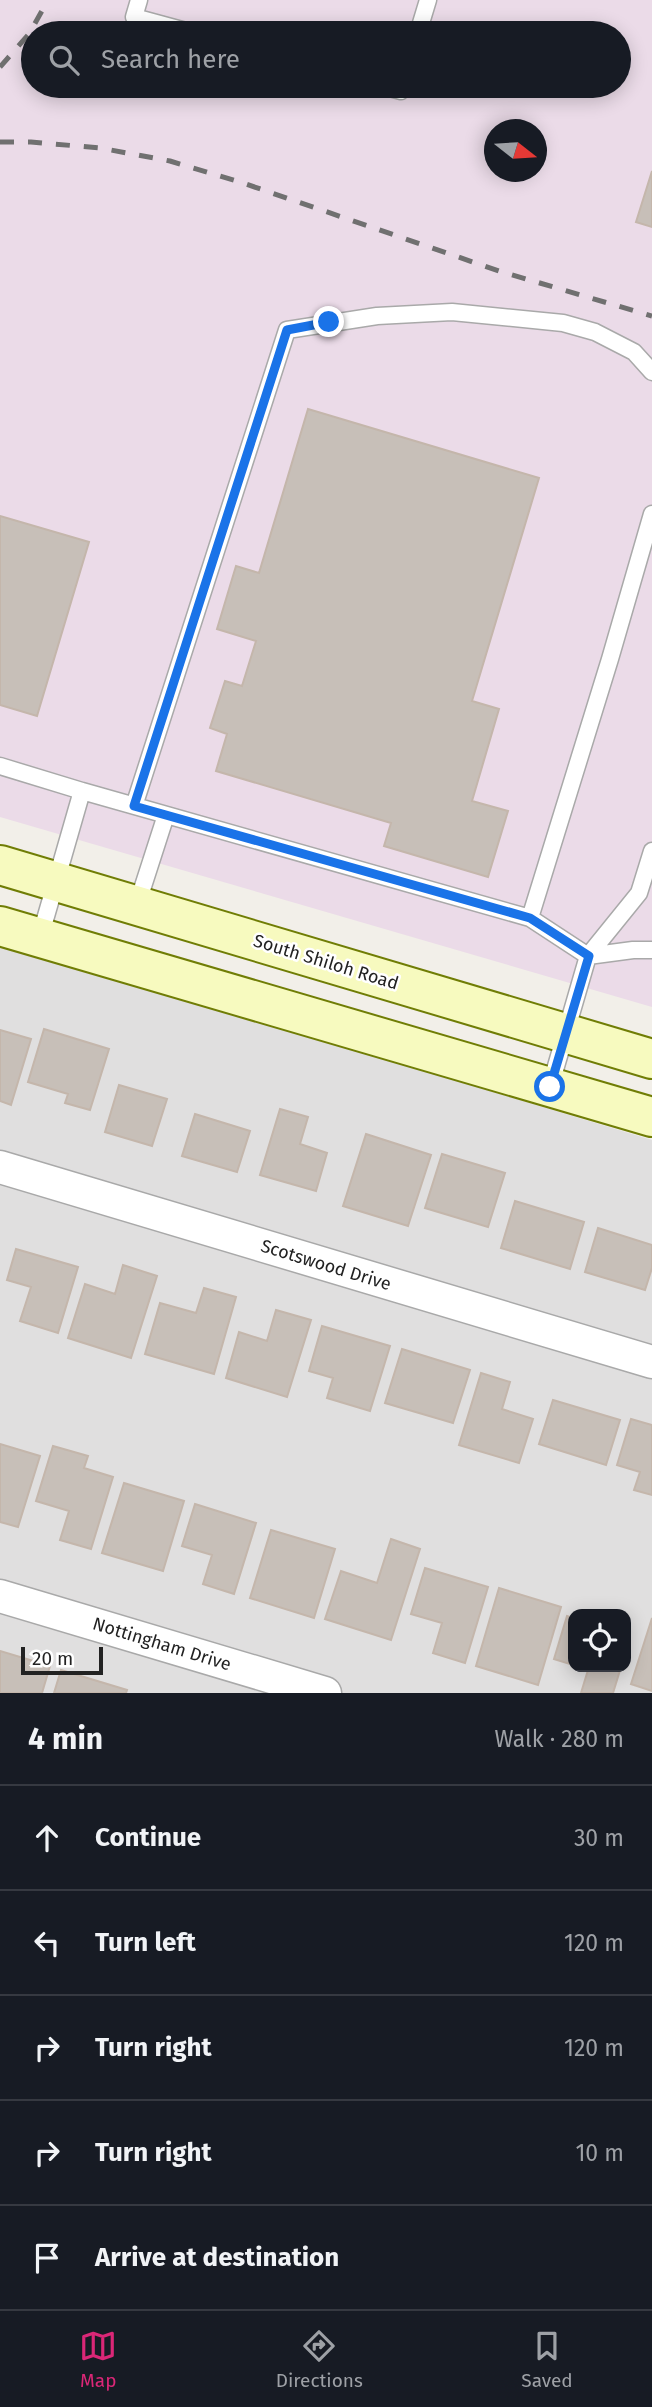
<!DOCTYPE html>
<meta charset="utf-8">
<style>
body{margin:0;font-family:"Fira Sans",sans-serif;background:#20242c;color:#f1f3f6}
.controls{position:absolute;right:21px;bottom:21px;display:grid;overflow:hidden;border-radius:14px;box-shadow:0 4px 18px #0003}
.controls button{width:63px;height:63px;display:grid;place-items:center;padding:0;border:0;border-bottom:2px solid #363941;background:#171b24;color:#f1f3f6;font:35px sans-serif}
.compass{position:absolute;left:484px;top:119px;width:63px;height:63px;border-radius:50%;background:#171b24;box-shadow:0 4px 18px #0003;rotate:107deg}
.scale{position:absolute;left:21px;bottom:18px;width:82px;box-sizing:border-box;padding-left:7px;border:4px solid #222;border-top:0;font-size:19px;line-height:24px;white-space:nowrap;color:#222;-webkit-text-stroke:5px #fff;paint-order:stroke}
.stop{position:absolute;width:21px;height:21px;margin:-16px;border:5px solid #1a73e8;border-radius:50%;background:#fff}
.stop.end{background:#1a73e8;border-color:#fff;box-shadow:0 2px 7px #0008}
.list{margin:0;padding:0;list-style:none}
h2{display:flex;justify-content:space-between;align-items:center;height:91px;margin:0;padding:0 28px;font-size:30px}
h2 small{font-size:23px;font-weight:400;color:#9ea1a6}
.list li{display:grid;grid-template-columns:46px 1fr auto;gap:21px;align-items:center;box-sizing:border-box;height:105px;padding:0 28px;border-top:2px solid #363941}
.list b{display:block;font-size:26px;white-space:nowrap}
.list em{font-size:23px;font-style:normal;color:#9ea1a6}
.icon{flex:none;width:38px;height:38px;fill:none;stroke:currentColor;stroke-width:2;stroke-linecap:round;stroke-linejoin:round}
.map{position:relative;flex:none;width:652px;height:1693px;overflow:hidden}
.search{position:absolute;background:#171b24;box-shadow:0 4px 18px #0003;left:21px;right:21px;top:21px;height:77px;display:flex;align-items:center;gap:18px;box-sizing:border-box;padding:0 24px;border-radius:38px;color:#9ea1a6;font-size:26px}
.sheet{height:616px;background:#171b24}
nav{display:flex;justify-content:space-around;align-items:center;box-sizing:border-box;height:98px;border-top:2px solid #363941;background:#171b24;font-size:19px;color:#9ea1a6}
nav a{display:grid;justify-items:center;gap:4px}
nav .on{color:#db2777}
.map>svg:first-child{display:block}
.residential{fill:#e0dfdf;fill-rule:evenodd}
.industrial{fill:#ebdbe8;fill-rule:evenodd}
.building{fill:#c7bfb8;stroke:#c4b6ab;stroke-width:2}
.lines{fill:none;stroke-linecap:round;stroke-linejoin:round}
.lane-casing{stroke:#a9a9a9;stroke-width:19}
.street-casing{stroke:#a9a9a9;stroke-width:35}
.secondary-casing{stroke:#707d05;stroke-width:42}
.lane{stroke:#fff;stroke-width:16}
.street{stroke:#fff;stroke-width:32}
.secondary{stroke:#f7fabf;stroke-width:38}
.rail{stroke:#707070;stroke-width:5;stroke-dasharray:14 14;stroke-linecap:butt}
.route{stroke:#1a73e8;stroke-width:9}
.labels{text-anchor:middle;stroke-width:5;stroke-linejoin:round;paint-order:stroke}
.street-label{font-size:18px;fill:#222;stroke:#fff}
</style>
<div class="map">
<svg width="652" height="1693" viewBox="0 0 652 1693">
<rect width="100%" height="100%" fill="#f2efe9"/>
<path class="residential" d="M0,943l652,197v553h-652zM573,1614h53v53h-53z"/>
<path class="industrial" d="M0,0h652v1007l-652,-190zM33,33h586v53h-586zM494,130h42v42h-42z"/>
<path class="building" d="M652,171v56l-16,-5z
M308,409l231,69 -67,223 27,8 -27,92 36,10 -20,66 -104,-31 7,-23 -175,-52 11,-37 -17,-6 15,-47 17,5 14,-45 -39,-12 19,-63 23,7z
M0,516l89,26 -52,174 -37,-11z
M44,1029l65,20 -19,61 -25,-7 3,-9 -40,-12z
M0,1030l31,9 -20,66 -11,-4z
M119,1085l48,14 -15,47 -47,-14z
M280,1109l28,8 -8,27 27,9 -11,38 -56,-16z
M195,1114l55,17 -13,41 -55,-16z
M366,1134l65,21 -23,71 -65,-20z
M442,1154l63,19 -17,54 -63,-19z
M515,1201l69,21 -14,47 -69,-21z
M598,1228l54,17v23l-7,22 -60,-18z
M16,1249l62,18 -20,66 -38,-12 11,-34 -24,-7z
M123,1265l34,11 -26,82 -63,-20 17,-54 30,10z
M204,1288l32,9 -22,77 -69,-20 15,-51 36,10z
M276,1310l35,10 -24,77 -61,-19 13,-46 28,9z
M322,1326l68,20 -20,65 -43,-13 6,-20 -24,-7z
M402,1349l68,21 -17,53 -68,-20z
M481,1373l29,9 -8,27 31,10 -14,44 -60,-18z
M553,1400l67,20 -14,45 -67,-21z
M631,1419l21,6v70l-18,-5 6,-18 -23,-7z
M0,1444l40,12 -22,71 -18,-5z
M53,1446l35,10 -4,12 29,9 -22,72 -31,-9 9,-29 -33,-10z
M124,1483l60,18 -21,70 -61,-18z
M195,1504l61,19 -22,71 -31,-10 9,-29 -30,-9z
M271,1530l64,19 -21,69 -64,-20z
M391,1539l29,10 -29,91 -66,-21 16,-48 36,12z
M425,1568l63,19 -23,76 -32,-10 9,-30 -31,-9z
M499,1588l62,19 -23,78 -62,-19z
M567,1616l6,2v47l-19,-6z
M652,1618v73l-21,-7z
M0,1651l50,15 -8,27h-42z
M578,1667h43l-8,26h-32l7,-23z
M61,1670l66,20 -1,3h-72z"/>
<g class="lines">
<g class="lane-casing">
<path id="lane" d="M139,0l-5,17 59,16
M418,33l10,-33
M383,86l18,5 2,-5
M0,766l82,25 -42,146
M82,791l448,127 58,38 45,-6h19
M134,806l153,-476 90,-14 75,-4 111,11 32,9 39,20 18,20
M137,905l29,-90
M530,918l80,-259 42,-145
M550,1087l38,-131 51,-63 13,-42"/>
</g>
<g class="street-casing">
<path id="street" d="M0,1167l652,195
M0,1596l325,97"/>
</g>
<g class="secondary-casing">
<path id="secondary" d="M0,865l652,194
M0,926l652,191"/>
</g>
<use href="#lane" class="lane"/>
<use href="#street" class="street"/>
<use href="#secondary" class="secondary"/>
<path class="rail" d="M0,67l29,-33 19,-34
M0,142h31l69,6 70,13 70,21 259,89 153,45"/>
</g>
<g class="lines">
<path class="route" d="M329,322l-42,8 -153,476 396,112 59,38 -39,131"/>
</g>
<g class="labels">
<g class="street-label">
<text transform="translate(326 962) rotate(17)" y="6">South Shiloh Road</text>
<text transform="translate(326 1265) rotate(17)" y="6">Scotswood Drive</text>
<text transform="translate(162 1644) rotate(17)" y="6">Nottingham Drive</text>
</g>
</g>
</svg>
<div class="controls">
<button><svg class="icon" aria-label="locate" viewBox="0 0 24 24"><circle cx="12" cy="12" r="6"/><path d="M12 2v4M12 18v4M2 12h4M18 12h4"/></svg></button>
</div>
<svg class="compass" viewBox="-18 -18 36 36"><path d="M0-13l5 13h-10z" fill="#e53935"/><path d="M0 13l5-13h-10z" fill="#9ea1a6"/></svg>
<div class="scale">20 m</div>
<div class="stop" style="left:550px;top:1087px"></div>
<div class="stop end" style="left:329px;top:322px"></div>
<div class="search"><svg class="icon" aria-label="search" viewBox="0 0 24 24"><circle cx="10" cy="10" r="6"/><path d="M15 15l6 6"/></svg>Search here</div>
</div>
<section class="sheet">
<h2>4 min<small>Walk · 280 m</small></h2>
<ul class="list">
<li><svg class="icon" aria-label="ahead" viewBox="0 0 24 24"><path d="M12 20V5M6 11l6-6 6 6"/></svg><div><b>Continue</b></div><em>30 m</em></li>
<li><svg class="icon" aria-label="left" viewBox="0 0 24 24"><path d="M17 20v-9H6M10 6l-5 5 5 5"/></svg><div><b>Turn left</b></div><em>120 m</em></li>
<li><svg class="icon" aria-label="right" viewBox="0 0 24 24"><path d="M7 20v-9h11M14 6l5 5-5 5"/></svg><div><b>Turn right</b></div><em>120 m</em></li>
<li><svg class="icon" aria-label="right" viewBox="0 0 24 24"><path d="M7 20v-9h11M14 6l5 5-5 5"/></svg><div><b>Turn right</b></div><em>10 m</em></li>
<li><svg class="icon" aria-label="arrive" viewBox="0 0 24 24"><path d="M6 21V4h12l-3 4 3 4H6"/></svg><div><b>Arrive at destination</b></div></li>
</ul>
</section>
<nav>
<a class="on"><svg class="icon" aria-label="map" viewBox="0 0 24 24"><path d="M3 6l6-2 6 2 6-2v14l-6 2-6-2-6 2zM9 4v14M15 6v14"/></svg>Map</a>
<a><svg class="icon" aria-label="directions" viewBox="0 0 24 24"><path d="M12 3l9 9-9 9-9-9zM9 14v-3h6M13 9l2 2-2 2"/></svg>Directions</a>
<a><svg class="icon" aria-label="saved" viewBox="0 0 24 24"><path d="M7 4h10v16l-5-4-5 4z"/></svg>Saved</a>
</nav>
